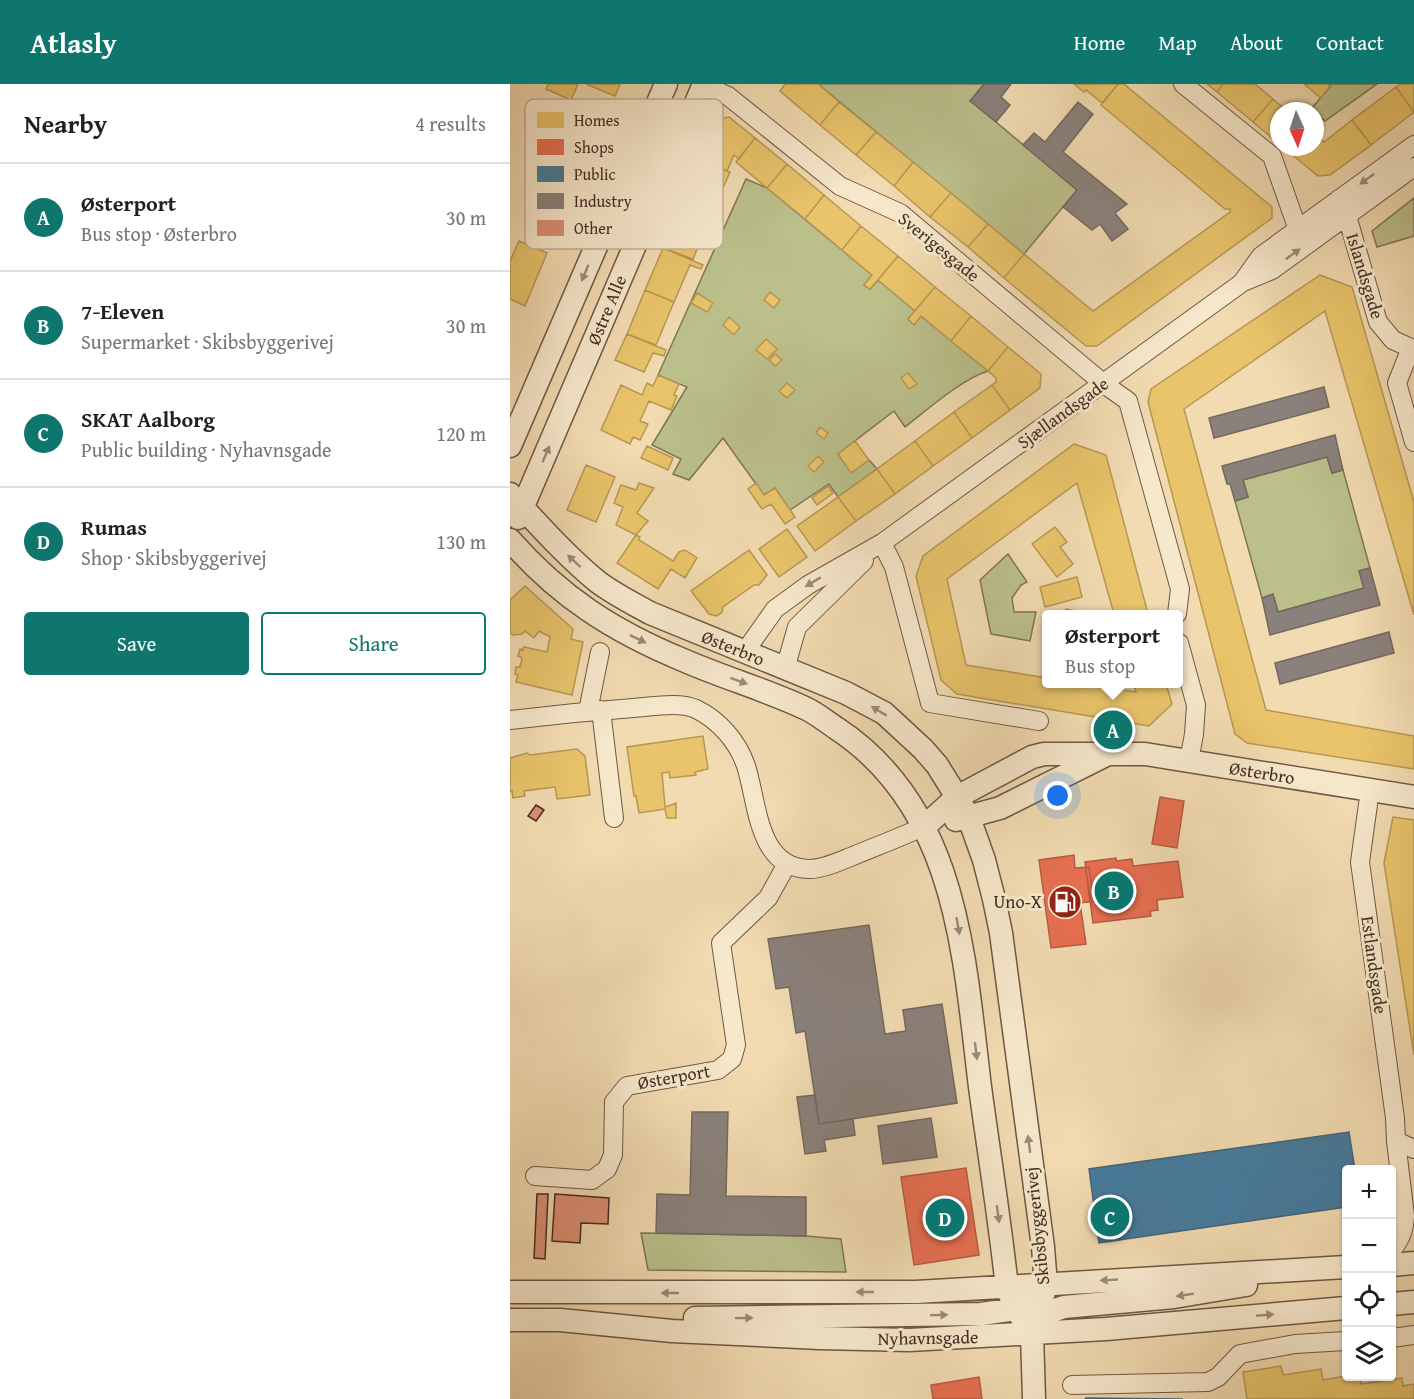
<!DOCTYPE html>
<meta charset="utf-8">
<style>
body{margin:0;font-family:"Gentium Book Plus",serif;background:#f6f6f6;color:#202124}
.controls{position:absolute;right:18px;bottom:18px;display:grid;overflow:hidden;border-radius:6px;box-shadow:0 2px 4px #0004}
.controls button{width:54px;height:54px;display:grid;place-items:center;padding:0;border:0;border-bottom:2px solid #e0e0e0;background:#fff;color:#202124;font:30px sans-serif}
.compass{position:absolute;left:760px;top:18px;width:54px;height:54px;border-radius:50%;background:#fff;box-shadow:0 2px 4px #0004;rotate:177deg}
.you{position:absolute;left:548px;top:712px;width:21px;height:21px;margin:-15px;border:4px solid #fff;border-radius:50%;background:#1a73e8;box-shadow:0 0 0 9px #1a73e833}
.badge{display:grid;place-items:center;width:39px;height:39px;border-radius:50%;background:#0f766e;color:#fff;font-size:20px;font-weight:700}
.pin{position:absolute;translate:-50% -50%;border:3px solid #fff;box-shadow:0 2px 6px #0006}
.popup{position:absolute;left:532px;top:526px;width:141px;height:78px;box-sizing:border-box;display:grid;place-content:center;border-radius:6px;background:#fff;filter:drop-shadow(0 2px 4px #0005);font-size:20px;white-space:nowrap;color:#757577}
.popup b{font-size:22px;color:#202124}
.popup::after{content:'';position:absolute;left:50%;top:100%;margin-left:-12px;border:12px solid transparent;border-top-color:#fff}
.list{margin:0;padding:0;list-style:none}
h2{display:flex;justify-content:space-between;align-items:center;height:78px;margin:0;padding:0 24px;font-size:26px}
h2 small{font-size:20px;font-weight:400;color:#757577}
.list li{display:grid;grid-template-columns:39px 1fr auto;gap:18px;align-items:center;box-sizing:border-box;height:108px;padding:0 24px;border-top:2px solid #e0e0e0}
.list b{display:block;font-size:22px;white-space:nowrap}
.list p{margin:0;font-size:20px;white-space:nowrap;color:#757577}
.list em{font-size:20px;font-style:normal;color:#757577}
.actions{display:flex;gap:12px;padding:18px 24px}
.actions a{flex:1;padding:14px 0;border:2px solid #0f766e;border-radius:6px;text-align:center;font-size:21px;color:#0f766e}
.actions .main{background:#0f766e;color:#fff}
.icon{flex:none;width:33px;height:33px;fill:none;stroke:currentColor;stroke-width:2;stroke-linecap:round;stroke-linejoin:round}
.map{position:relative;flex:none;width:904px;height:1315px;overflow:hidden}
header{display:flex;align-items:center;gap:36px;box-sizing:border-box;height:84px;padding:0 30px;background:#0f766e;color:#fff}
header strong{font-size:28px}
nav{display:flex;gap:33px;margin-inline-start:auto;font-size:21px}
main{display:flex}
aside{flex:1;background:#fff}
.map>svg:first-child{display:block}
.green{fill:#bbc08b;stroke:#7e7656;stroke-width:1.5}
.homes{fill:#e9c46a;stroke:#b79754;stroke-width:1.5}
.shops{fill:#e76f51;stroke:#b65b43;stroke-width:1.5}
.public{fill:#457b9d;stroke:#446478;stroke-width:1.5}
.industry{fill:#8a817c;stroke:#746861;stroke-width:1.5}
.building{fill:#dc9073;stroke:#422d22;stroke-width:1.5}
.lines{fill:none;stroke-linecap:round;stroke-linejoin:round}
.minor-casing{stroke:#6e5846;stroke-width:20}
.tertiary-casing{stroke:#6e5846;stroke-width:25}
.minor{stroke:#f7e8cc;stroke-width:18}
.tertiary{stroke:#f7e8cc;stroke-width:22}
.oneway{fill:#9c8a77}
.labels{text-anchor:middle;stroke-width:6;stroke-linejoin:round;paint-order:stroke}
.street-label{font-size:18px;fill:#422d22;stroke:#f7e8cc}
.poi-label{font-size:18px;fill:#422d22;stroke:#f7e8cc;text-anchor:end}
.key{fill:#f7e8cc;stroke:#c1b099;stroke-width:1.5}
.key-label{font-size:16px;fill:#422d22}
</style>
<header>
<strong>Atlasly</strong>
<nav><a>Home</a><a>Map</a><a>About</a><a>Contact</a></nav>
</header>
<main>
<aside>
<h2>Nearby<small>4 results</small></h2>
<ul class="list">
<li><span class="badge">A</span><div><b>Østerport</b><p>Bus stop · Østerbro</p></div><em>30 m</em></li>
<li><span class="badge">B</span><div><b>7-Eleven</b><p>Supermarket · Skibsbyggerivej</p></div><em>30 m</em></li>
<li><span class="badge">C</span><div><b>SKAT Aalborg</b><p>Public building · Nyhavnsgade</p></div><em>120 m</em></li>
<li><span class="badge">D</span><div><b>Rumas</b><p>Shop · Skibsbyggerivej</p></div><em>130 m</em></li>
</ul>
<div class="actions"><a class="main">Save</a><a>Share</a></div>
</aside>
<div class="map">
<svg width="904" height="1315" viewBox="0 0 904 1315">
<rect width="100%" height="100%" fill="#f2dbb1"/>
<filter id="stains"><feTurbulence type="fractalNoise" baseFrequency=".00333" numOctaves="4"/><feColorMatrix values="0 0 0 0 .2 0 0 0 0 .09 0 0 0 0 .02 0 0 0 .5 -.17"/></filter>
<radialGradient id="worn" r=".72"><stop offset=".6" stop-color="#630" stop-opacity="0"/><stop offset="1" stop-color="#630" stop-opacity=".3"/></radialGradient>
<path class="green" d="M308,0h166l-13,17 106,89 -53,64z
M817,0h50l-52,37 -14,-12 19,-22z
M236,95l21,9 105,87 -8,10 6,4 8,-9 37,31 -7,8 6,5 7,-8 67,55c-26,8 -61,39 -83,56l-11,-16 -56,43 13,18 18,-12 8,9 -39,28 -9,-13 -39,26 -15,-22 -11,7 -41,-57 -34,42 -16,-6 8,-15 -29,-14 35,-58 -29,-12z
M904,114v38l-37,11 -5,-16z
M817,373l5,16 11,-3 27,98 -11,3 5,17 -86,24 -5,-17 -11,3 -27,-97 13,-4 -5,-17z
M498,470l19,28 -6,3 -9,13 2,14h22l-6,29 -39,-7 -11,-54z
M131,1149l165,3 35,3 5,33 -198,-2z"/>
<path class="homes" d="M38,0h30l-7,16 -25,-11z
M76,0h34l-5,12z
M275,0h33l21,18 -19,23 -40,-34z
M564,0h44l-16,19 -16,-13 -2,2z
M608,0h6l148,123v11l-175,128h-11l-82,-68 20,-24 69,57 137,-99v-3h-5l-124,-104z
M697,0h16l-6,8z
M713,0h32l18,15 -20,23 -36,-30z
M794,0h23l3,2 -9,12z
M890,0h14v28l-18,-25z
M886,3l18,25 -43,33 -19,-25z
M763,15l14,12h-8v33l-26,-22z
M329,18l37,30 -20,23 -36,-30z
M69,19l28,12 -23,53 -29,-12z
M219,33l26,21 -16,21 -5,-4 -7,16 -26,-11 17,-41z
M842,36l19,25 -41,30 -12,1 -35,-29h32v-13l9,8z
M366,48l37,30 -19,24 -38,-31z
M245,54l32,26 -20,24 -31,-26z
M191,76l29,12 -19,43 -28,-13z
M403,78l38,31 -21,24 -36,-31z
M277,80l37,31 -19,24 -38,-31z
M38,88l29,12 -22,53 -29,-13z
M441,109l37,31 -20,23 -38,-30z
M314,111l37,31 -19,24 -37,-31z
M173,118l28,13 -18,44 -30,-11z
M478,140l36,30 -20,24 -36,-31z
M351,142l37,30 -28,33 -6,-4 8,-10 -30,-25z
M9,157l28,12 -22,53 -15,-7v-38z
M153,164l40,17 -2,4 -11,-4 -16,37 -29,-12z
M388,172l37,31 -20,24 -37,-31z
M810,191l32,12 62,215v113l-89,-304 -141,98 82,301 148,26v33l-167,-26 -12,-9 -87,-332 3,-13z
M425,203l36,29 -20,25 -30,-25 -7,9 -6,-6z
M135,206l29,12 -18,43 -29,-11z
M260,208l10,8 -6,8 -10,-8z
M187,209l16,10 -6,9 -16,-9z
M461,232l37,31 -20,24 -37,-30z
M219,233l11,10 -6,8 -11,-10z
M117,250l39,16 -2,6 -11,-3 -9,19 -29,-12z
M256,255l11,10 -10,10 -11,-9z
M498,263l33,27 -1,14 -30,22 -18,-25 4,-3v-4l-8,-7z
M265,270l7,6 -7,6 -6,-6z
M398,289l9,11 -8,5 -8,-11z
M148,291l21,9 -5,11 3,1 -6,14 -22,-9 -9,20 8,3 -8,16 -7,-3 -3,7 -29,-14 20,-45 21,10 5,-12 6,3z
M277,299l8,7 -8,8 -8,-7z
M482,301l18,25 -38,28 -18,-26z
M444,328l18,26 -39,28 -18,-25z
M310,343l8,6 -4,6 -8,-6z
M345,357l14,19 -18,13 -13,-19z
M405,357l18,25 -38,28 -18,-25z
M564,360l32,11 42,159h-34l-37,-131 -130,96 19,86 81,13v6h35l54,8 -3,-8h33l6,20 -23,22 -192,-32 -16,-14 -25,-104 7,-20z
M137,362l26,12 -5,12 -27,-12z
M308,372l6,6 -10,10 -6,-6z
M76,381l29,12 -19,45 -29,-12z
M367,385l18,25 -39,27 -18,-24z
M129,399l15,5 -17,25 11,8 -12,14 -20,-10 7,-18 -9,-4 7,-18 15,5z
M246,399l8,12 11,-7 20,29 -10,7 -14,-20 -9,5 -14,-20z
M318,402l5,7 -16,12 -5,-7z
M328,413l18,24 -41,30 -18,-25z
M545,443l12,15 -7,5 13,17 -16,13 -25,-33z
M277,445l20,28 -28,20 -20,-28z
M126,451l4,2 -1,3 34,21 6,-9 6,-2 12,8 -12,20 -14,-9 -13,20 -41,-26z
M239,466l18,25 -8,10h-5l-31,22 -1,5 -5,4 -8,-2 -18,-23z
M567,493l5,20 -37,10 -5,-20z
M15,502l48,43 -2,10 12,3 -11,53 -56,-13 2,-7 -3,-1 1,-7h4l2,-9 -4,-2 2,-7 3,1 1,-3 23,5 3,-15 -11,-6 -5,7 -9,-7 -3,3 -9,1 -3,-2v-33z
M556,525l20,4v1h-21z
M193,652l5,33 -13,3 1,3 -26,3 -1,-6 -7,1 3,34 11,-4v15h-9l-2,-9 -26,4 -3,-17h-2l-7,-49z
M67,665l8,7 5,39 -33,4 -2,-12 -31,4 1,5 -12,2 -1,-7 -2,1v-34l17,-5 3,2z
M883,733l21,3v235l-30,-192z
M771,1282l2,9 38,-6 2,11 23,-4h14l1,8 41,-6 1,8 11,-2v15h-167l-4,-27z"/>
<path class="shops" d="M650,713l24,4 -7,47 -25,-4z
M564,771l1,13 14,-1 5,34 -14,2 6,41 -35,4 -12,-88z
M606,774v3l16,-2 1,7 45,-5 5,36 -26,3 1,10 -8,1 1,5 -58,7 -8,-61z
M456,1084l13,87 -65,10 -13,-88z
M469,1293l3,22h-49l-2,-14z"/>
<path class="public" d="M839,1048l6,38h-9v37l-247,36 -10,-74z
M576,1314l96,1h1h-98z"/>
<path class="industry" d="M474,0h27l-10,13 9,8 -14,17 -26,-21z
M568,18l15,12 -30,38 64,52 -12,9 13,16 -16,12 -12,-17 -8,6 -29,-23 14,-17 -54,-45 11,-12 11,9z
M814,303l5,20 -115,31 -5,-20z
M825,351l8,35 -11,3 -5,-16 -84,23 5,17 -13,4 -5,-17h-3l-5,-18z
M860,484l10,37 -110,30 -8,-37 11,-4 5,18 86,-24 -5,-17z
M879,548l5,21 -114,31 -5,-21z
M359,841l16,109 21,-3 -3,-21 39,-6 15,99 -138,21 -14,-93 -9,2 -7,-46 -13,2 -8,-50z
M305,1011l4,29 34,-5 2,16 -31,5 2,11 -21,3 -8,-57z
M182,1028h36l-2,84 80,1v39l-150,-3 1,-39 33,1z
M421,1034l6,39 -54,7 -5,-38z"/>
<path class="building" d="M26,721l8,5 -8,11 -8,-5z
M27,1110h11l-3,65 -11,-1z
M45,1110l54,4 -1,26 -27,-1 -1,20 -28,-2z"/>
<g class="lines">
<g class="minor-casing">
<path id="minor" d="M673,0l89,72 26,74
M193,1l25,11 112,90 60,27 204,171 24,17 52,188 -3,25
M829,115l8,17 31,106 15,18 18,8 -14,35 17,59
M733,197l18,-25 153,-111
M372,459l12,24 36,136 109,18
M669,559l17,62 -2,29 -5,27
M234,569l31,-44 33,-24 74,-42 361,-261 29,-12 142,-103
M275,585l12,-42 67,-66
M91,626l13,108
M78,627l12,-59
M0,636c41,-5 82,-9 123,-12 17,-1 47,-7 63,1 23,11 42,33 50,57 12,37 11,102 63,103 15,0 31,-8 44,-13 24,-10 48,-19 72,-30
M860,706l-10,72 35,256 1,23 18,8
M25,1092l57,4 15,-11 6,-14 1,-53 13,-16 91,-16 14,-11 4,-14 -15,-102 47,-45 19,-34
M882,1166c9,-11 12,-20 13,-34l-9,-75
M882,1254l22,-3
M562,1301l136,-3 10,-5 22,-23 55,-10 51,-3"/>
</g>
<g class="tertiary-casing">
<path id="tertiary" d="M0,362l156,-362
M0,410c28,30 56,62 88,88 16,12 34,21 52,31l196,80 38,20 39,36 14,16 20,32 12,21 15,42 10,39 7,34 42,314 3,38 -14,48 2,66
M8,434l186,-434
M0,456c50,57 103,91 173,120 41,18 84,30 124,49 10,5 20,13 29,19 122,80 128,228 144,359 9,67 20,134 27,201l9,21 16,24
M446,736l44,-12 104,-52
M415,742l32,-29 75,-40 12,-3h101l269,43
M882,1181l22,-2
M0,1208h406l430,-25
M882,1220l22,-2
M185,1234l286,-4 35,-5 14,-5
M0,1236h50l112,11 148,7 89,2 197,-11 240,-21
M525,1246l14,-18 15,-5 110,-10 72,-12"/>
</g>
<use href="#minor" class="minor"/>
<use href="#tertiary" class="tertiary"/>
</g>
<defs><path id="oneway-solid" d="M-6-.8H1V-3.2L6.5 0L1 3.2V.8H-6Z" transform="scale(1.5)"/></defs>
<g class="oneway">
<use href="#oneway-solid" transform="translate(857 95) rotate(144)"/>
<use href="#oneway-solid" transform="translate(783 170) rotate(-36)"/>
<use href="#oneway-solid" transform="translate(75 189) rotate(113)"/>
<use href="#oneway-solid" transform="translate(36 370) rotate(-67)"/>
<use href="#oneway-solid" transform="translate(64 477) rotate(-137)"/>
<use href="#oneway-solid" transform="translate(303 498) rotate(149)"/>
<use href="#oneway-solid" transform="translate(128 555) rotate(26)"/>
<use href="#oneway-solid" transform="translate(229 597) rotate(20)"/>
<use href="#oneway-solid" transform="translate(369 627) rotate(-149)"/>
<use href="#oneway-solid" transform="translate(448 842) rotate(80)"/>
<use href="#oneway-solid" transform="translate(466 967) rotate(83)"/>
<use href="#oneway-solid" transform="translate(519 1060) rotate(-98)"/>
<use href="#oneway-solid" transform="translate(488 1130) rotate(82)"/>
<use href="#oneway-solid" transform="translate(599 1196) rotate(177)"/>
<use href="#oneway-solid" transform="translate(355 1208) rotate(180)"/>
<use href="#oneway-solid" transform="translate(160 1209) rotate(180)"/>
<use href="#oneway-solid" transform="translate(675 1211) rotate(171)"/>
<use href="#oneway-solid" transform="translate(429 1231) rotate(-1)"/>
<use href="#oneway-solid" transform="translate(755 1231) rotate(-5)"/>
<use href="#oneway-solid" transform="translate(234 1234) rotate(-1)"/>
</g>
<defs>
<g id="fuel-disc" transform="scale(1.725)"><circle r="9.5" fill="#8f2418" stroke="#f7e8cc"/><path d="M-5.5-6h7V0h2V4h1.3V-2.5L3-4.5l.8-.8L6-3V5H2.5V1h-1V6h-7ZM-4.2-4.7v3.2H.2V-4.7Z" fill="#fff"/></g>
</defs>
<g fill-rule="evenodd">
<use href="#fuel-disc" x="555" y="818"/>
</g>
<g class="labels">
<g class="street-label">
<text transform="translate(429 163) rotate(39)" y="6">Sverigesgade</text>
<text transform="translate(855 192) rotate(73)" y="6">Islandsgade</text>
<text transform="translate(97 226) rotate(-67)" y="6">Østre Alle</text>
<text transform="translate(553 329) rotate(-36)" y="6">Sjællandsgade</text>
<text transform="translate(223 564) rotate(22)" y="6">Østerbro</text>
<text transform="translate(752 689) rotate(9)" y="6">Østerbro</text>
<text transform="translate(864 881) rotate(82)" y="6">Estlandsgade</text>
<text transform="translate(164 993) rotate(-10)" y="6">Østerport</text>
<text transform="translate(527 1142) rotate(-96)" y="6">Skibsbyggerivej</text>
<text transform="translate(418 1254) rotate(-1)" y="6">Nyhavnsgade</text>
</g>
<g class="poi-label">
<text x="532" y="824">Uno-X</text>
</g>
</g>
<rect x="15" y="15" width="198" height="150" rx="9" class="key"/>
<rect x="27" y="28" width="27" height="16" fill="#e9c46a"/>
<rect x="27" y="55" width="27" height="16" fill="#e76f51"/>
<rect x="27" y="82" width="27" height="16" fill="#457b9d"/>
<rect x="27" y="109" width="27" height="16" fill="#8a817c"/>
<rect x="27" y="136" width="27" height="16" fill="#dc9073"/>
<g class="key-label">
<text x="64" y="42">Homes</text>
<text x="64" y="69">Shops</text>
<text x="64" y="96">Public</text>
<text x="64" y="123">Industry</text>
<text x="64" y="150">Other</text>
</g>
<rect width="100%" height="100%" filter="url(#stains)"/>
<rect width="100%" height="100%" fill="url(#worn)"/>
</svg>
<div class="controls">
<button>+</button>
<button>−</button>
<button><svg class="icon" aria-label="locate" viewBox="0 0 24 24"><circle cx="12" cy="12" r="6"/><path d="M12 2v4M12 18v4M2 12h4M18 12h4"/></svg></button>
<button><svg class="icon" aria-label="layers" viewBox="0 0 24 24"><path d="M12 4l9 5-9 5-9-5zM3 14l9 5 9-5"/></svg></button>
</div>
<svg class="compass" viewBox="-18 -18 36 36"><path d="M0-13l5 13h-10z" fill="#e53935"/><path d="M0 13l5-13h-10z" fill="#757577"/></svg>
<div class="you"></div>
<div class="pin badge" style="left:603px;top:646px">A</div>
<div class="popup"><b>Østerport</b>Bus stop</div>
<div class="pin badge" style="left:604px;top:807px">B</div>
<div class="pin badge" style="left:600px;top:1133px">C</div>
<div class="pin badge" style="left:435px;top:1134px">D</div>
</div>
</main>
